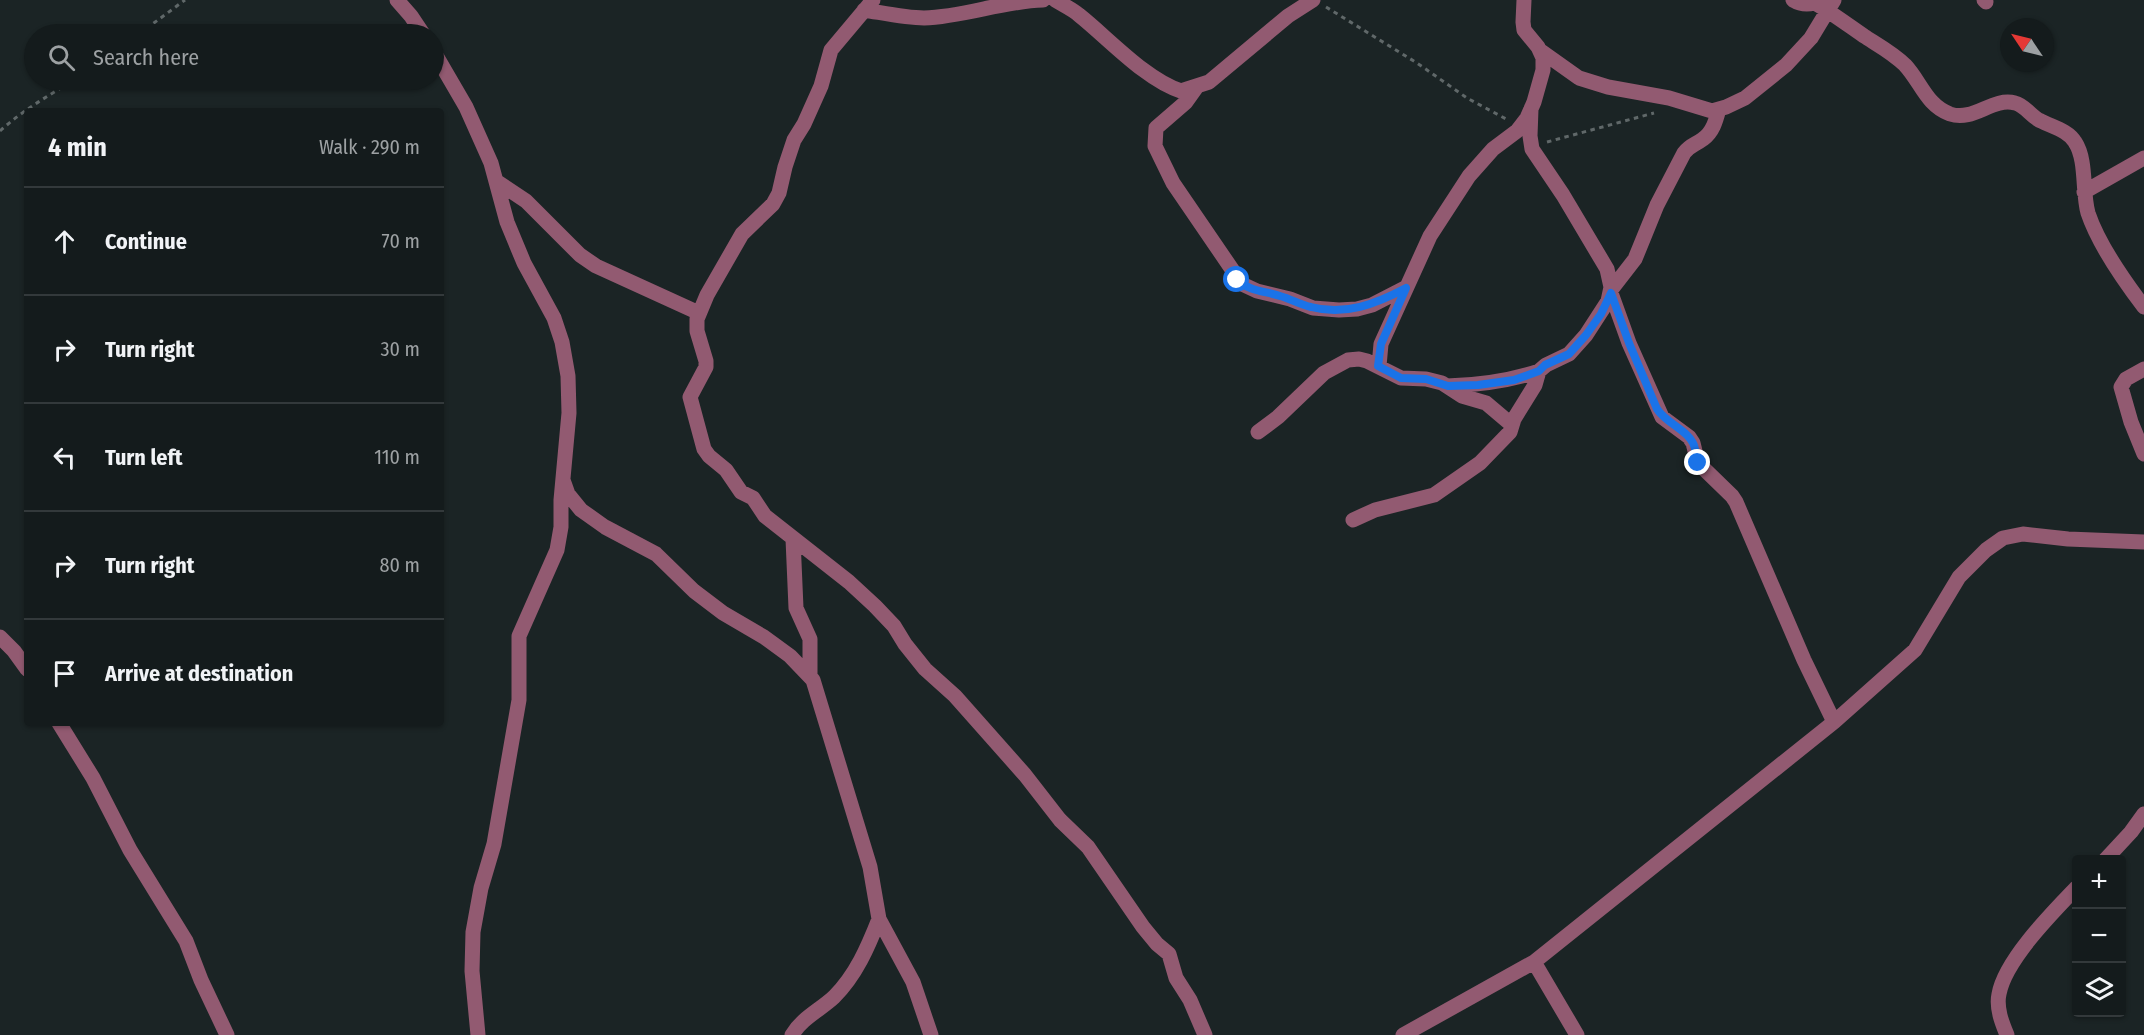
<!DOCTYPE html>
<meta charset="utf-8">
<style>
body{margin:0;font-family:"Fira Sans Condensed",sans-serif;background:#1d2425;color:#f1f3f6}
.controls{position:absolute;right:18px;bottom:18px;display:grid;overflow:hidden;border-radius:6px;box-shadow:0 2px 4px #0004}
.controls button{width:54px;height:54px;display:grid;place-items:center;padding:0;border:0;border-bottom:2px solid #33393b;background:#141b1c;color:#f1f3f6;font:30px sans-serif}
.compass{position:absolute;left:2000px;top:18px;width:54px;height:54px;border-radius:50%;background:#141b1c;box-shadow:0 2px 4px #0004;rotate:305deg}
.stop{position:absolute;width:18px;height:18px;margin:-14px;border:4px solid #1a73e8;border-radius:50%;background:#fff}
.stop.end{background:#1a73e8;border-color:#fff;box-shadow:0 2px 6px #0008}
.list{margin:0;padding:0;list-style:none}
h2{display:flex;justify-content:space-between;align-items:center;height:78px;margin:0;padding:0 24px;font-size:26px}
h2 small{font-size:20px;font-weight:400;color:#9da1a3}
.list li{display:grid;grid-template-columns:39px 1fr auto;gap:18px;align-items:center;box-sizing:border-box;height:108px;padding:0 24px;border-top:2px solid #33393b}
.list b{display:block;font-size:22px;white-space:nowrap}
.list em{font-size:20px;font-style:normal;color:#9da1a3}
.icon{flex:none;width:33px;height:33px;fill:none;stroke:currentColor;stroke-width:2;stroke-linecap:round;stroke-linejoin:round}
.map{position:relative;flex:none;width:2144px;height:1035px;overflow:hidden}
.search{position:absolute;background:#141b1c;box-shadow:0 2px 4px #0004;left:24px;top:24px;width:420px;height:66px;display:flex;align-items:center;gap:15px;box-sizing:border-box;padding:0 21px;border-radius:33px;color:#9da1a3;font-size:22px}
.panel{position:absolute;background:#141b1c;box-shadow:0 2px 4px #0004;left:24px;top:108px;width:420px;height:618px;border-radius:6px}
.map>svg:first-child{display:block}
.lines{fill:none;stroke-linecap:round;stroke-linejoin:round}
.path{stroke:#606869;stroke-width:3;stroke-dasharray:4.5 4.5;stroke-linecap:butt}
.minor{stroke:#925a71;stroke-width:15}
.route{stroke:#1a73e8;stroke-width:8}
</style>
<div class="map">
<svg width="2144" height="1035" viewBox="0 0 2144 1035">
<rect width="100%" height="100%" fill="#1b2425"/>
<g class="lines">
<path class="path" d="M1326,7l91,56 50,35 39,21
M139,34l46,-34
M0,131c23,-21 48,-35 74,-51
M1547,142l107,-29"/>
<path class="minor" d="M397,0l14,16 12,18
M873,0l-42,50 -10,36 -17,38 -10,16 -9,27 -6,26 -6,11 -31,30 -35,61 -10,24v12l9,30v6l-16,30 14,52 5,7 17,14 15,22 12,6 12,18 84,66 26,24 19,20 11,18 20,25 30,27 70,79 35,45 28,27 55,80 14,17 12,10 7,24 14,22 15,35
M1055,0c8,5 17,9 24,15 29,23 67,65 102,76l28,-9 79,-66 25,-16
M1793,0c10,6 19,5 29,0
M1984,0l2,2
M1815,3c17,10 33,22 49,33 14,9 29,17 41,29 16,17 21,40 45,49 24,8 42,-17 65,-11 10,2 16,14 26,18 11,6 27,9 34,21 12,18 7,50 13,71 10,30 37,69 56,94
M864,10c19,3 41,8 60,8 40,-1 79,-17 119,-18
M1541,51l38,27 29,9 61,11 43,13 14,-4 19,-9 41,-33 25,-27 23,-38
M434,52l32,55 25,56 16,59 17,41 30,55 8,24 6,34 1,37 -8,87v27l-4,23 -38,86v64l-25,144 -13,44 -8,44 -1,39 6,64
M1196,88l-10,14 -30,26 -1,18 18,37 69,101 15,7 33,8 23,9 26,2 18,-1 15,-4 33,-17
M496,181l30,20 54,54 16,11 103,47
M2084,192l60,-34
M1611,290l24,-31 22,-54 27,-52c6,-8 11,-8 19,-14 10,-7 13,-19 16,-30
M1611,293l18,50 33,74 27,20 4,6 5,20 34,33 4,6 68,158 30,62
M1379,366l2,-22 49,-108 39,-60 24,-27 24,-18 10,-13 7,-16 9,-32v-12l-5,-11 -14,-17 -1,-8 1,-22
M2144,369l-18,10 -5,8 10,35 13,32
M1447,386c33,-1 62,-5 92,-15
M1258,432l20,-15 46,-44 24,-13 11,-1 8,2 34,17 25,1 16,4 20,13 24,7 26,22
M563,480l5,14 13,16 24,17 51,27 38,37 29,22 41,24 26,19 23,24 57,187 9,52 34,63 18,53
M1353,520l22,-10 59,-15 46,-32 30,-31 4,-13 21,-34 4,-14 7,-6 23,-11 17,-19 22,-34 3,-14 -4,-18 -44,-74 -31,-46 -2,-13 1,-27
M793,539l3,69 14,31v38
M0,637l14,14 13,18
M59,723l34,55 37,72 56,91 15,39 26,55
M2105,860l26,-28 13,-18
M1534,962l43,73
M792,1035c10,-17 28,-25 42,-38 22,-22 34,-50 45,-78
M1403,1035l131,-73 300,-240 81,-72 44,-73 27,-27 17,-12 20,-4 45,5 76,3
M2007,1035c-5,-12 -11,-27 -8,-41 6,-34 54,-82 77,-106"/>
</g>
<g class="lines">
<path class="route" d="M1237,280c12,11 28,11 43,16 11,3 21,9 31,11 34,9 65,-3 95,-19l-25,56 -3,22 23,12 25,1 22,7 30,-1 36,-5 25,-9 6,-6 24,-11 17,-19 15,-21 10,-21 18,50 28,66c9,14 30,21 36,34 3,6 3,14 5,20"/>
</g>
</svg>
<div class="controls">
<button>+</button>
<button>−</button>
<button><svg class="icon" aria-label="layers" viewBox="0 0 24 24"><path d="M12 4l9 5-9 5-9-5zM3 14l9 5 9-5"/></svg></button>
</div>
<svg class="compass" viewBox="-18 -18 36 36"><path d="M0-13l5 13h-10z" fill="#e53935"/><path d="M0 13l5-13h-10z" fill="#9da1a3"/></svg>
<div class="stop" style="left:1237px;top:280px"></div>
<div class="stop end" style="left:1698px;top:463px"></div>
<div class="search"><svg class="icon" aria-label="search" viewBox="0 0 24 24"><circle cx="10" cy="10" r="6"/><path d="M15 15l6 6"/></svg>Search here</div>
<section class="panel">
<h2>4 min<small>Walk · 290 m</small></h2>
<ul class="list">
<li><svg class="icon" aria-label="ahead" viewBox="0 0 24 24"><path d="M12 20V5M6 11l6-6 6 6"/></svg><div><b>Continue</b></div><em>70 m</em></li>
<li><svg class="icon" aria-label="right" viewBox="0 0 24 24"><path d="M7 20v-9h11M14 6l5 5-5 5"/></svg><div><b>Turn right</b></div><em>30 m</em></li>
<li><svg class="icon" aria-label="left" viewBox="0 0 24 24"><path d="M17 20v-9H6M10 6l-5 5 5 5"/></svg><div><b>Turn left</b></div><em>110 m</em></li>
<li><svg class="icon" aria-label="right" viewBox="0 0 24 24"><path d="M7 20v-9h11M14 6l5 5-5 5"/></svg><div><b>Turn right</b></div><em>80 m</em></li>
<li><svg class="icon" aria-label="arrive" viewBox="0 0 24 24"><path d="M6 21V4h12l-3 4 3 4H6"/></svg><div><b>Arrive at destination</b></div></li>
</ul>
</section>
</div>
